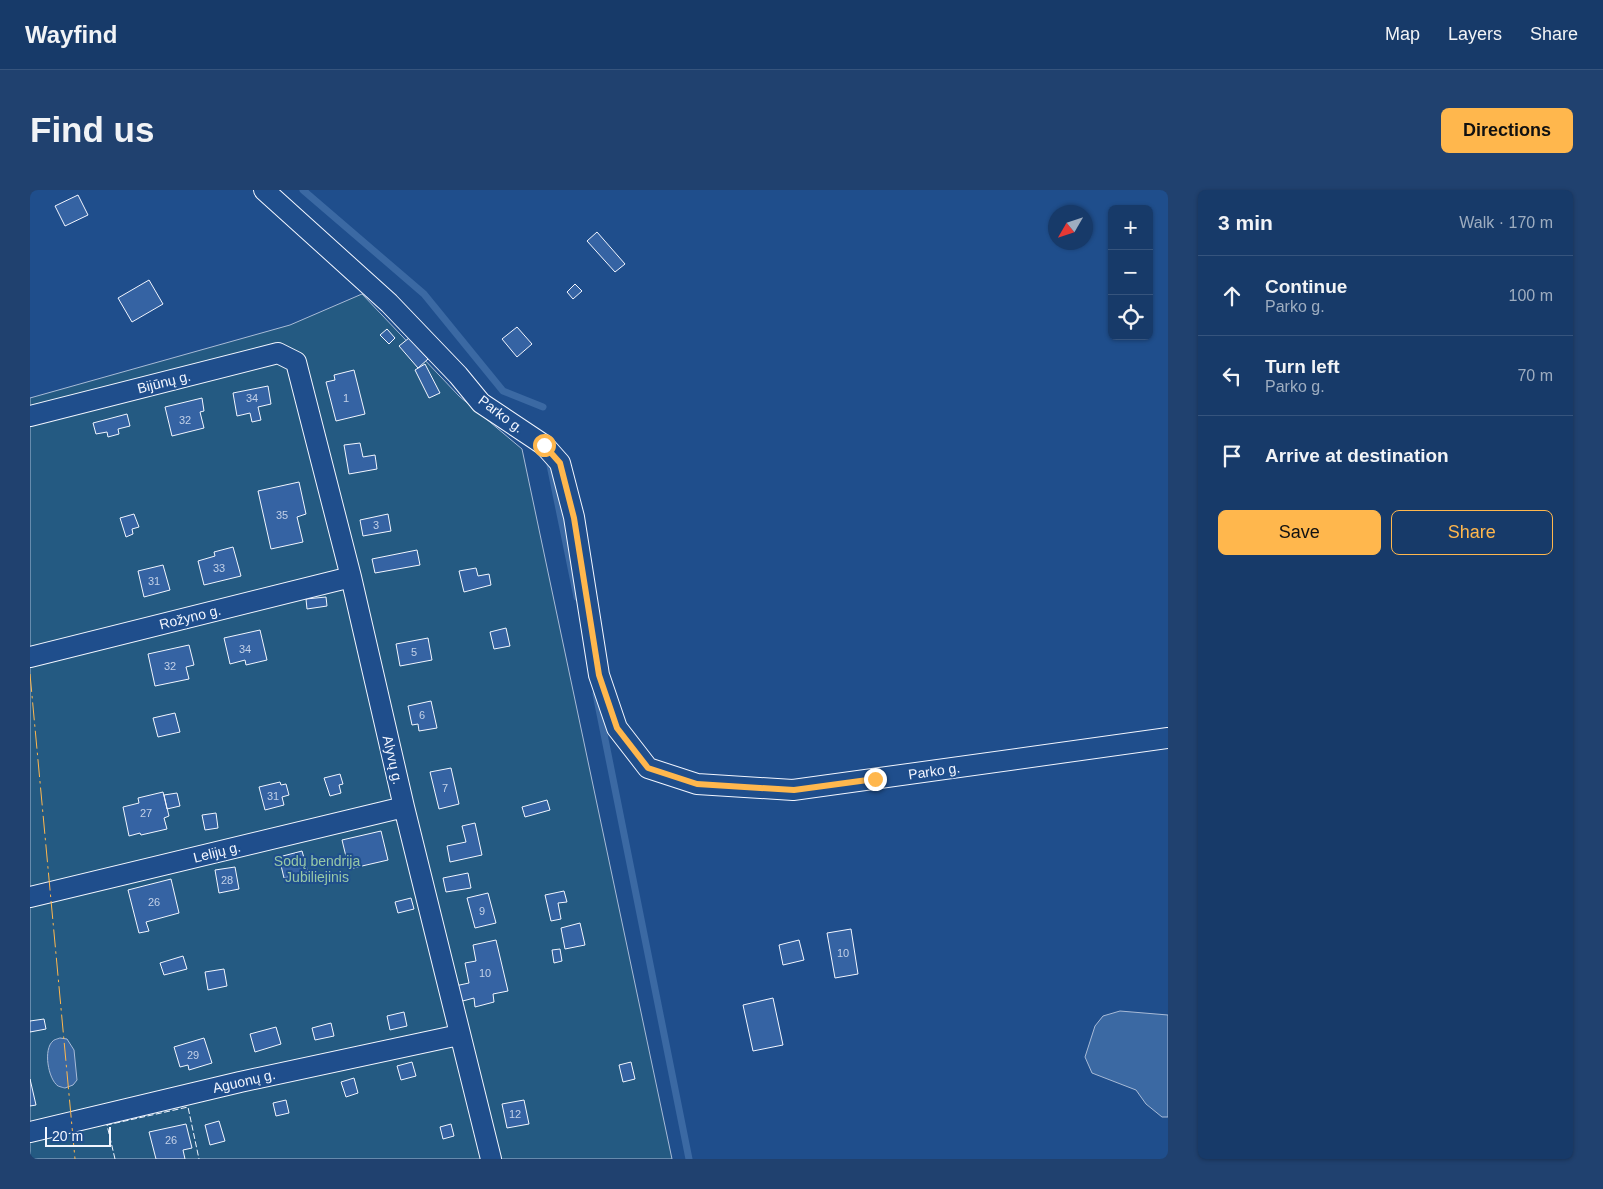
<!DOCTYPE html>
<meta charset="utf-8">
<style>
body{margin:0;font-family:Arial,sans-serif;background:#20416f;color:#f1f3f6}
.controls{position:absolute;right:15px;top:15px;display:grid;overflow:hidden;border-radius:8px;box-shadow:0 1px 4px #0004}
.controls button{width:45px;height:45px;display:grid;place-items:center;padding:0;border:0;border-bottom:1px solid #36547d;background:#173a69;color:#f1f3f6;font:25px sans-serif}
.compass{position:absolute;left:1018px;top:15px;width:45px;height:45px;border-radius:50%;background:#173a69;box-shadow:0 1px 4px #0004;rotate:231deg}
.scale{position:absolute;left:15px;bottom:12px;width:66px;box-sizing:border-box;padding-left:5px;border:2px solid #f2f6ff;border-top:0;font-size:14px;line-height:18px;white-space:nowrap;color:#f2f6ff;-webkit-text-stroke:4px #1f4e8c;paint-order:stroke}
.stop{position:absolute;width:15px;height:15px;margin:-11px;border:4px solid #ffb74d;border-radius:50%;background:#fff}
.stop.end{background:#ffb74d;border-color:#fff;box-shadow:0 1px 5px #0008}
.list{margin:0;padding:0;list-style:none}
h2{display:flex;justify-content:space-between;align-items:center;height:65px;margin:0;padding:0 20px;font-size:21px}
h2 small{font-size:16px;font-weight:400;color:#9eadc0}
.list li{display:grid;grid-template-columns:32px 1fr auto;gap:15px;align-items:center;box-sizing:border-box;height:80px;padding:0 20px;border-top:1px solid #36547d}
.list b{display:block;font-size:19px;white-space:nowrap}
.list p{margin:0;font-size:16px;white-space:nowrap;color:#9eadc0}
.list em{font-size:16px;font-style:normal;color:#9eadc0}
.actions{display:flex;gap:10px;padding:15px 20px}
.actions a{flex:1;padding:11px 0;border:1px solid #ffb74d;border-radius:8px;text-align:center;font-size:18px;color:#ffb74d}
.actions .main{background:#ffb74d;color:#111}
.icon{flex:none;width:28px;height:28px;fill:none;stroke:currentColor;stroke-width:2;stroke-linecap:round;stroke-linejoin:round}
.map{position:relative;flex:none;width:1138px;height:969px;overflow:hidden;border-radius:8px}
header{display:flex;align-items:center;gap:30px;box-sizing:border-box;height:70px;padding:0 25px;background:#173a69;border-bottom:1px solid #36547d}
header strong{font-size:24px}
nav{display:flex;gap:28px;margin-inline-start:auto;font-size:18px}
.intro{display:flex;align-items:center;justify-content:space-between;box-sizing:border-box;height:120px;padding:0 30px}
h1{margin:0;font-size:35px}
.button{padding:12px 22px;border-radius:8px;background:#ffb74d;color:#111;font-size:18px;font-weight:700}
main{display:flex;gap:30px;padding:0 30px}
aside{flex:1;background:#173a69;border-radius:8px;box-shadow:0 1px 4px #0004}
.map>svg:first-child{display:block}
.green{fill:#245a82;stroke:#a8bbd7}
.water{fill:#3b69a3;stroke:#a8bbd7}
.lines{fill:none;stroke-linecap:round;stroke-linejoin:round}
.stream{stroke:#3b69a3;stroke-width:7}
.building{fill:#3563a3;stroke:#f2f6ff}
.street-casing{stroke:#f2f6ff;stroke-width:22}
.street{stroke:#1f4e8c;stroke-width:20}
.fence{stroke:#f2f6ff;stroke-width:1;stroke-dasharray:6 2.5;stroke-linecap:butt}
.power{stroke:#ffb74d;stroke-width:1;stroke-dasharray:18 4 2.5 4;stroke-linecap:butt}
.route{stroke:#ffb74d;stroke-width:6}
.labels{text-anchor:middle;stroke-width:4;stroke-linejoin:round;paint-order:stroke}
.number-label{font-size:11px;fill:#c3d1e8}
.street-label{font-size:14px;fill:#f2f6ff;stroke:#1f4e8c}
.park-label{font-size:14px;fill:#97c8a6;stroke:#1f4e8c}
</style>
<header>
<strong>Wayfind</strong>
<nav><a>Map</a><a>Layers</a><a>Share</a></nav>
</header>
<div class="intro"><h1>Find us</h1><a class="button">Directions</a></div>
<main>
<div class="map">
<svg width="1138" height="969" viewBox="0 0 1138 969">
<rect width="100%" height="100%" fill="#1f4e8c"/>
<path class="green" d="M332,104l97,102 63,53 150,710h-642v-761l260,-73z"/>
<path class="water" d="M1090,821l48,4v102h-6l-16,-13 -10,-14 -44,-17 -7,-16 10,-31 8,-10z
M30,848l7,1 7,11 3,30 -4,5 -8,3c-1,0 -7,-2 -7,-2 -10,-7 -15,-37 -5,-45 0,-1 7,-3 7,-3z"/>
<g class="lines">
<path class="stream" d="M273,0l121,104 79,97 40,16
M520,275l27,132
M566,504l93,465"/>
</g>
<path class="building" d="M48,5l10,20 -23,11 -10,-20z
M567,42l28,32 -10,8 -28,-31z
M119,90l14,24 -31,18 -14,-24z
M545,94l7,7 -9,8 -6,-7z
M487,137l15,17 -15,13 -15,-18z
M357,139l8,9 -6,6 -9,-9z
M379,148l19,21 -10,9 -19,-22z
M395,174l15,29 -11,5 -14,-28z
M324,180l11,44 -29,7 -10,-39 9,-2 -1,-5z
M238,196l3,18 -13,3 3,13 -9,2 -2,-9 -13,3 -4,-23z
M172,208l2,13 -4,1 4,16 -32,8 -7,-29z
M97,224l3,12 -12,3 1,5 -11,3 -1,-5 -11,2 -3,-11z
M330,253l3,14 12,-2 2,14 -28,5 -5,-29z
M269,292l7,32 -9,3 6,25 -32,7 -13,-58z
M104,324l5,13 -7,2 1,5 -7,3 -6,-19z
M358,324l3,17 -28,5 -3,-16z
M203,357l8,29 -37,9 -6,-24 17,-5 -1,-4z
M387,360l3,15 -45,8 -3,-14z
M133,375l7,25 -26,7 -6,-26z
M446,378l2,8 11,-2 2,11 -27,7 -5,-21z
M296,407l1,9 -20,3 -1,-10z
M476,438l4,18 -16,3 -4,-17z
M230,440l7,30 -21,5 -1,-5 -15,4 -6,-26z
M398,448l4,22 -32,6 -4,-22z
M159,455l5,20 -8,2 3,12 -34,7 -7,-32z
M401,511l6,27 -18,3 -1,-7 -6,1 -4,-19z
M145,523l5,19 -22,5 -5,-19z
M421,578l8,36 -20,5 -9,-37z
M310,584l3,10 -4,1 2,8 -11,3 -6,-18z
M250,592l1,3 5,-1 3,11 -7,2 2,8 -19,5 -6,-23z
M133,602l6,24 -5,2 3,11 -26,6 -1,-2 -11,3 -6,-29 16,-4 -1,-5z
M147,603l3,13 -13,3 -3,-14z
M517,610l3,10 -25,7 -3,-10z
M186,623l2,15 -13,2 -3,-15z
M445,633l7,32 -32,7 -3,-16 19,-4 -4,-16z
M351,641l7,29 -39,9 -7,-29z
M272,661l6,21 -24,6 -5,-21z
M205,677l4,22 -20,4 -4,-23z
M438,683l3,15 -25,4 -3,-14z
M141,689l8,34 -33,9 3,9 -10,2 -11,-43z
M534,701l3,11 -9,1 3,16 -10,2 -6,-26z
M458,703l8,30 -21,5 -8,-30z
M381,708l3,11 -16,4 -3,-11z
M550,733l5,22 -20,4 -4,-21z
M821,739l7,45 -23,4 -8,-45z
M466,750l12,51 -15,3 1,8 -19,5 -1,-9 -15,4 -4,-16 14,-3 -4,-20 11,-2 -3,-16z
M769,750l5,20 -21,5 -4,-20z
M530,759l2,12 -8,2 -2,-13z
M153,766l4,13 -23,6 -4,-12z
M194,779l3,17 -19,4 -3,-18z
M743,808l10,47 -30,6 -10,-46z
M374,822l3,14 -17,4 -3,-14z
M14,829l2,10 -16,3v-11z
M301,833l3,13 -19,4 -3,-12z
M246,837l5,17 -26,8 -5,-18z
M174,848l8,25 -23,7 -1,-5 -8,2 -6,-20z
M382,872l4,14 -15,4 -4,-14z
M601,872l4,17 -12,3 -4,-17z
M324,888l4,15 -12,4 -5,-15z
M0,889l6,26 -6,1z
M256,910l3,13 -13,3 -3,-13z
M494,910l5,24 -22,4 -5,-24z
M189,931l6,20 -15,4 -5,-20z
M156,934l6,24 -9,2 2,9h-29l-7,-27z
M421,934l3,12 -11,3 -3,-12z"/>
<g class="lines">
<g class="street-casing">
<path id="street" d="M234,0l125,113 69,72 23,28 63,42 16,18 14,54 25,158 18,53 31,40 49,16 96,6 375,-52
M0,226l248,-63 18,9 55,215 53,230 87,352
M0,467l321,-80
M0,707l374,-90
M0,942l210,-50 219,-47"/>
</g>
<use href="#street" class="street"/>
<path class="fence" d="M85,969l-8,-34 81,-18 11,52"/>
<path class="power" d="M0,484l45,485"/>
</g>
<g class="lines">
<path class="route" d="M514,255l16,18 14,55 25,157 18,53 31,40 49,16 97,6 81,-11"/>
</g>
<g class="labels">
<g class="number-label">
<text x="222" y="212">34</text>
<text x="316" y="212">1</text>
<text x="155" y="234">32</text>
<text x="252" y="329">35</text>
<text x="346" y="339">3</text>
<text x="189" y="382">33</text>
<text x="124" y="395">31</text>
<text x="215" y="463">34</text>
<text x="384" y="466">5</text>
<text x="140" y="480">32</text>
<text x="392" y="529">6</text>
<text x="415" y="602">7</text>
<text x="243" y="610">31</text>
<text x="116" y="627">27</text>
<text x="197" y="694">28</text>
<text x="124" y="716">26</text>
<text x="452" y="725">9</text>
<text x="813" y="767">10</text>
<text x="455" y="787">10</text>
<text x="163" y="869">29</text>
<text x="485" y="928">12</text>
<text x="141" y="954">26</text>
</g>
<g class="street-label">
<text transform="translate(134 192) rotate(-14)" y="5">Bijūnų g.</text>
<text transform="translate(471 224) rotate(37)" y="5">Parko g.</text>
<text transform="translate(160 427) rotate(-14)" y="5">Rožyno g.</text>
<text transform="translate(363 570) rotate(77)" y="5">Alyvų g.</text>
<text transform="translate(904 581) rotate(-8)" y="5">Parko g.</text>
<text transform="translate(187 662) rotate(-14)" y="5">Lelijų g.</text>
<text transform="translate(214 891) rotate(-13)" y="5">Aguonų g.</text>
</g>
<g class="park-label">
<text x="287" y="676">Sodų bendrija<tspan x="287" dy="16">Jubiliejinis</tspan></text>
</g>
</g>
</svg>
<div class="controls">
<button>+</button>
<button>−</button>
<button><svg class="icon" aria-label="locate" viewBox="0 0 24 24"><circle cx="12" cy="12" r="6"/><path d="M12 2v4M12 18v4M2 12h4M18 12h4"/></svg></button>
</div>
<svg class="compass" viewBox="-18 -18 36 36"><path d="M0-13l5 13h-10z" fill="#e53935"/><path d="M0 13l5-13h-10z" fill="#9eadc0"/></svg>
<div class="scale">20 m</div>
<div class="stop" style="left:514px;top:255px"></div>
<div class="stop end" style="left:845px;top:589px"></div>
</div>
<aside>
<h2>3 min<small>Walk · 170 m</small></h2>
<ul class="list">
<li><svg class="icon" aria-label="ahead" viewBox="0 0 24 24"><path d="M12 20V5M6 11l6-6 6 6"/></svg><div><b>Continue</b><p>Parko g.</p></div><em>100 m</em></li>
<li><svg class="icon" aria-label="left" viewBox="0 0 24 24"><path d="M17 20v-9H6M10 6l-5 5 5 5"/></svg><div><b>Turn left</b><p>Parko g.</p></div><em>70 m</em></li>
<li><svg class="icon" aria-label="arrive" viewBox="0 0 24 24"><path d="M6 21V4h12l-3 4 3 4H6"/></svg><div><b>Arrive at destination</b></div></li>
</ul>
<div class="actions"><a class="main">Save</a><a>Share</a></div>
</aside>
</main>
